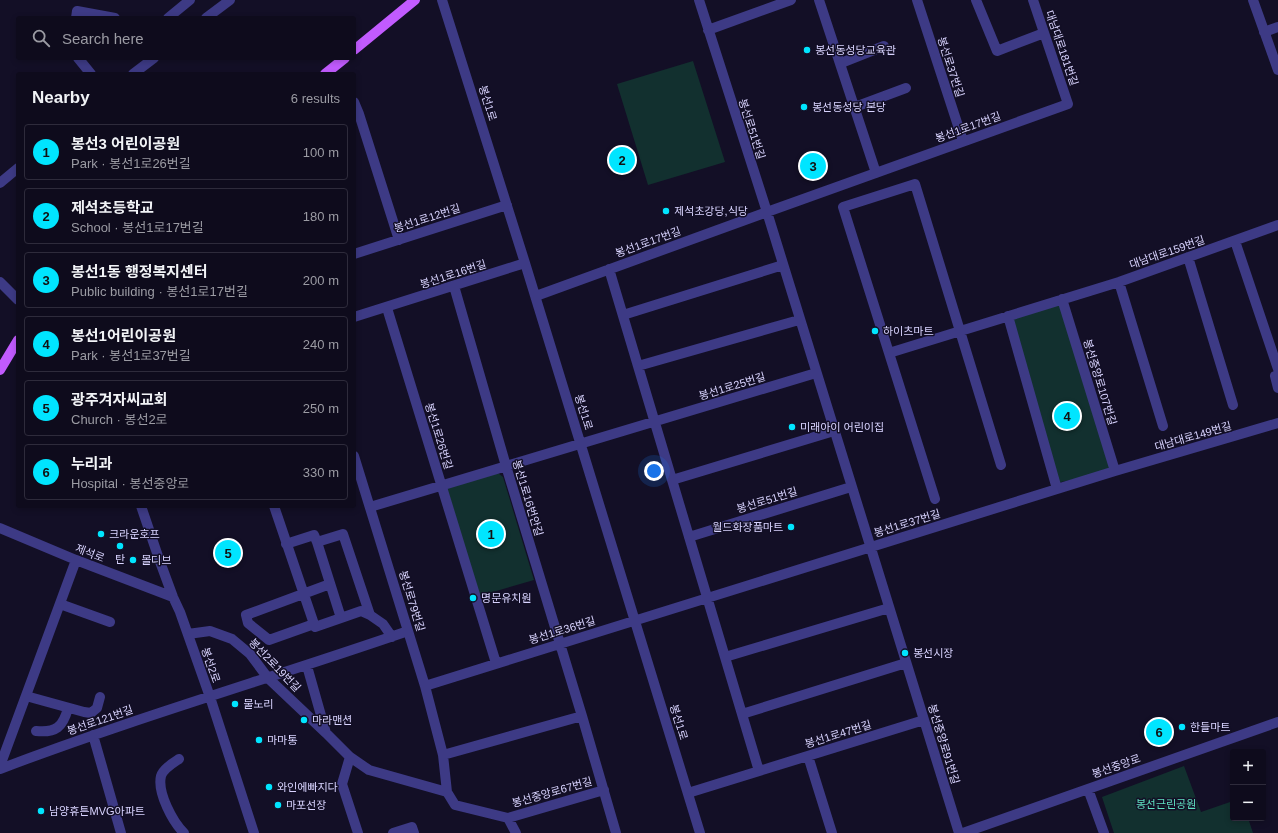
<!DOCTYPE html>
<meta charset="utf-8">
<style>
body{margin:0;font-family:Arial,"Noto Sans KR",sans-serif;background:#1c1929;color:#f1f3f6}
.controls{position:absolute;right:12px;bottom:12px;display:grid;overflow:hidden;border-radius:4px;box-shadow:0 2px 6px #0003}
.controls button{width:36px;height:36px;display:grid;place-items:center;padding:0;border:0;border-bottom:1px solid #2e2b3b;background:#0e0b1c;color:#f1f3f6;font:20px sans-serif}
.you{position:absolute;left:654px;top:471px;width:14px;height:14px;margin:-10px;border:3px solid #fff;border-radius:50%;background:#1a73e8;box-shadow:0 0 0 6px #1a73e833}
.badge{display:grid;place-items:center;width:26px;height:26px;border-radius:50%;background:#00e5ff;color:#111;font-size:13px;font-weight:700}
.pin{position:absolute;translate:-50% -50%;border:2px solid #fff;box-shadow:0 1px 4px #0006}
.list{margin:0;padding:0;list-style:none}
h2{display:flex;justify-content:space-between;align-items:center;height:52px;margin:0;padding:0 16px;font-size:17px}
h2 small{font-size:13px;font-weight:400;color:#9b9ba3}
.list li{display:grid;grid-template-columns:26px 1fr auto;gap:12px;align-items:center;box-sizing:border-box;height:56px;margin:0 8px 8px;padding:0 8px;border:1px solid #2e2b3b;border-radius:4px}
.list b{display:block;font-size:15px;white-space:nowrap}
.list p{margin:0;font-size:13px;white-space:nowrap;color:#9b9ba3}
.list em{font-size:13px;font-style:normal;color:#9b9ba3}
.icon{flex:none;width:22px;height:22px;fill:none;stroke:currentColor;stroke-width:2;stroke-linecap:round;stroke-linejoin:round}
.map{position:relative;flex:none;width:1278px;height:833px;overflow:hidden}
.search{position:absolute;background:#0e0b1c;box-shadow:0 2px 6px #0003;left:16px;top:16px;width:340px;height:44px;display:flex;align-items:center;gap:10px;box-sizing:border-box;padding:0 14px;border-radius:4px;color:#9b9ba3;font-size:15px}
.panel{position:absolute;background:#0e0b1c;box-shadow:0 2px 6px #0003;left:16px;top:72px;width:340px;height:436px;border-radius:4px}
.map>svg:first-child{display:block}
.green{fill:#12302f}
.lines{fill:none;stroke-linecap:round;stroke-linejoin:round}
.minor{stroke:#3d3a85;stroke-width:10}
.major{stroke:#c25bff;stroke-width:10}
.poi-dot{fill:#00e5ff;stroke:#130f26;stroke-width:1.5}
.labels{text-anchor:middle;stroke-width:3;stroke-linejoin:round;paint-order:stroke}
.street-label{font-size:11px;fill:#d9d4ff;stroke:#130f26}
.poi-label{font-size:11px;fill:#d9d4ff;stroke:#130f26;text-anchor:start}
.park-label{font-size:11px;fill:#5fe0c0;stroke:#130f26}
</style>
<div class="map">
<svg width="1278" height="833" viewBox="0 0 1278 833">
<rect width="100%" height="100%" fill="#130f26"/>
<path class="green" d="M693,61l32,101 -77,23 -31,-101z
M1062,299l53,172 -59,12 -48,-167z
M498,473l5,4 31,103 -55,16 -32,-108z
M1184,766l17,46 32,-11v17h15l5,15h-139l-12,-36z"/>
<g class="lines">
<path class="minor" d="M442,0l83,263 175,570
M699,0l68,212 192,621
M819,0l57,173
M917,0l46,141
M976,0l21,51 47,-18
M1253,0l25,70
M76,18l1,-7 38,7
M168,18l22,-18
M206,18l24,-18
M708,30l83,-30
M1264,32l14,-5
M78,58l13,16
M841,63l43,-17
M133,74l21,-16
M354,102l5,12 40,126
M855,107l51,-19
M0,183l18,-15
M1235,241l43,128
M354,254l153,-49
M1188,257l45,148
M609,269l150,502
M0,282l18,18
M1119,282l44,144
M454,286l52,180 76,250 34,117
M536,296l231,-84 301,-108 -35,-104
M1062,299l53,172
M387,308l109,355
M623,315l160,-50
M1008,316l49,173
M354,317l171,-54
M889,353l230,-71 159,-57
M638,366l161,-46
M1278,375l-3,1 3,12
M354,456l71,230 18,69 4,37 8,13 53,13 8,15
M672,480l162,-49
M935,499l-92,-292 72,-23 86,281
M141,506l18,53 14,38 7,15 30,85 44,136
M274,506l41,121 26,-9 -24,-76 26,-8 27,81 13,9 9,13
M370,507l446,-134
M0,528l76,32 97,37
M689,537l162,-50
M286,544l28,-9 3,7
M60,604l50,18
M341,618l20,-7 9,4
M314,624l-45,16 -21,-17 -2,-8 84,-31
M188,634l22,-3 22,8 18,15 18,24 58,55 24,24 19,13 78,22
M725,657l164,-49
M307,666l19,67
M425,686l690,-215 163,-48
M26,696l58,16 7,1 6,-5 3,-11
M742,714l164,-51
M36,731c20,2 27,-4 32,-23
M93,735l28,98
M443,755l139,-39
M808,756l24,77
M350,757l-8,27 16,49
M179,759c-6,4 -16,10 -18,17 -4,17 12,46 23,57
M0,766l76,-206
M0,769c134,-51 272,-91 408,-138
M1088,789l16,44
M688,793l236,-73
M508,818l96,-28
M393,833l19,-6 2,6
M963,833l315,-111"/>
<path class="major" d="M354,50l61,-50
M325,74l20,-16
M0,370l18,-30"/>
</g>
<g class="poi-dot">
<circle cx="807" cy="50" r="4"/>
<circle cx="804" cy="107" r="4"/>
<circle cx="666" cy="211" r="4"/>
<circle cx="875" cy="331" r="4"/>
<circle cx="792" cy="427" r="4"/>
<circle cx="791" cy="527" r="4"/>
<circle cx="101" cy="534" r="4"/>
<circle cx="120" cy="546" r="4"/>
<circle cx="133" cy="560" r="4"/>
<circle cx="473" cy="598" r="4"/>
<circle cx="905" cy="653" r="4"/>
<circle cx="235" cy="704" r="4"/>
<circle cx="304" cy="720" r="4"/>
<circle cx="1182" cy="727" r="4"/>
<circle cx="259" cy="740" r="4"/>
<circle cx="269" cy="787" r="4"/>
<circle cx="278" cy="805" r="4"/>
<circle cx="41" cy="811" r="4"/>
</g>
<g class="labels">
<g class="street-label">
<text transform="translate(1062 48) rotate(71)" y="4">대남대로181번길</text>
<text transform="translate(951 67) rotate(72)" y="4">봉선로37번길</text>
<text transform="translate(488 103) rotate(73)" y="4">봉선1로</text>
<text transform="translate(968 127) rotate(-20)" y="4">봉선1로17번길</text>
<text transform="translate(752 129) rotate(72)" y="4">봉선로51번길</text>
<text transform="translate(427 218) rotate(-18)" y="4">봉선1로12번길</text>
<text transform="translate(648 242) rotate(-20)" y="4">봉선1로17번길</text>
<text transform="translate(1167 252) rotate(-19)" y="4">대남대로159번길</text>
<text transform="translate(453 274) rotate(-18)" y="4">봉선1로16번길</text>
<text transform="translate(1100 382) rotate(73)" y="4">봉선중앙로107번길</text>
<text transform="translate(732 386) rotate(-17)" y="4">봉선1로25번길</text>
<text transform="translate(584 412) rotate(73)" y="4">봉선1로</text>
<text transform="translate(439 436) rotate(73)" y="4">봉선1로26번길</text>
<text transform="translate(1193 436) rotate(-16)" y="4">대남대로149번길</text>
<text transform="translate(528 498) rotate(73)" y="4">봉선1로16번안길</text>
<text transform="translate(767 500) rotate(-17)" y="4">봉선로51번길</text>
<text transform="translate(907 523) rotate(-17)" y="4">봉선1로37번길</text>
<text transform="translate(90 553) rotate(21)" y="4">제석로</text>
<text transform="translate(412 601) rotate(73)" y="4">봉선로79번길</text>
<text transform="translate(562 630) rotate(-17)" y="4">봉선1로36번길</text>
<text transform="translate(211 665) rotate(71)" y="4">봉선2로</text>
<text transform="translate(275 665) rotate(46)" y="4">봉선2로19번길</text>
<text transform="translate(100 720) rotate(-19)" y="4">봉선로121번길</text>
<text transform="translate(679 722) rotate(73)" y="4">봉선1로</text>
<text transform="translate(838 734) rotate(-17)" y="4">봉선1로47번길</text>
<text transform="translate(944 744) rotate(73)" y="4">봉선중앙로91번길</text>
<text transform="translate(1116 766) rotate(-19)" y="4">봉선중앙로</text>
<text transform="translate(552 792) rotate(-16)" y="4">봉선중앙로67번길</text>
</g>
<g class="poi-label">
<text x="815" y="54">봉선동성당교육관</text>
<text x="812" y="111">봉선동성당 본당</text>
<text x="674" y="215">제석초강당,식당</text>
<text x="883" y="335">하이츠마트</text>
<text x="800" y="431">미래아이 어린이집</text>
<text x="783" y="531" text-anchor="end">월드화장품마트</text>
<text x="109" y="538">크라운호프</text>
<text x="120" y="563" text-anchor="middle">탄</text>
<text x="141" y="564">몰디브</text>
<text x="481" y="602">명문유치원</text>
<text x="913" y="657">봉선시장</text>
<text x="243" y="708">물노리</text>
<text x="312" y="724">마라맨션</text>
<text x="1190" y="731">한들마트</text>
<text x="267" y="744">마마통</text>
<text x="277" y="791">와인에빠지다</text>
<text x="286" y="809">마포선장</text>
<text x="49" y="815">남양휴튼MVG아파트</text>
</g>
<g class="park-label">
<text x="1166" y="808">봉선근린공원</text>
</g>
</g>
</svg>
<div class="controls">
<button>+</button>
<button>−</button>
</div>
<div class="you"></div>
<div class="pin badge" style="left:491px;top:534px">1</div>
<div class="pin badge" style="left:622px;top:160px">2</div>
<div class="pin badge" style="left:813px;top:166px">3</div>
<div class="pin badge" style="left:1067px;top:416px">4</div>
<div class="pin badge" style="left:228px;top:553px">5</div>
<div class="pin badge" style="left:1159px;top:732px">6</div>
<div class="search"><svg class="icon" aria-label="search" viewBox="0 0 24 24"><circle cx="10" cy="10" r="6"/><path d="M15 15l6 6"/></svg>Search here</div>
<section class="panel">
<h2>Nearby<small>6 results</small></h2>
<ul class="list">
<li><span class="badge">1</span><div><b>봉선3 어린이공원</b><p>Park · 봉선1로26번길</p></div><em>100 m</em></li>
<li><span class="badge">2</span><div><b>제석초등학교</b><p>School · 봉선1로17번길</p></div><em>180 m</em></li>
<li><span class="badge">3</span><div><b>봉선1동 행정복지센터</b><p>Public building · 봉선1로17번길</p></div><em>200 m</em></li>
<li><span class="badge">4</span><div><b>봉선1어린이공원</b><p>Park · 봉선1로37번길</p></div><em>240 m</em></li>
<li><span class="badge">5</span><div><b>광주겨자씨교회</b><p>Church · 봉선2로</p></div><em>250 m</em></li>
<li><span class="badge">6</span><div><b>누리과</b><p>Hospital · 봉선중앙로</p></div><em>330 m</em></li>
</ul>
</section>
</div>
